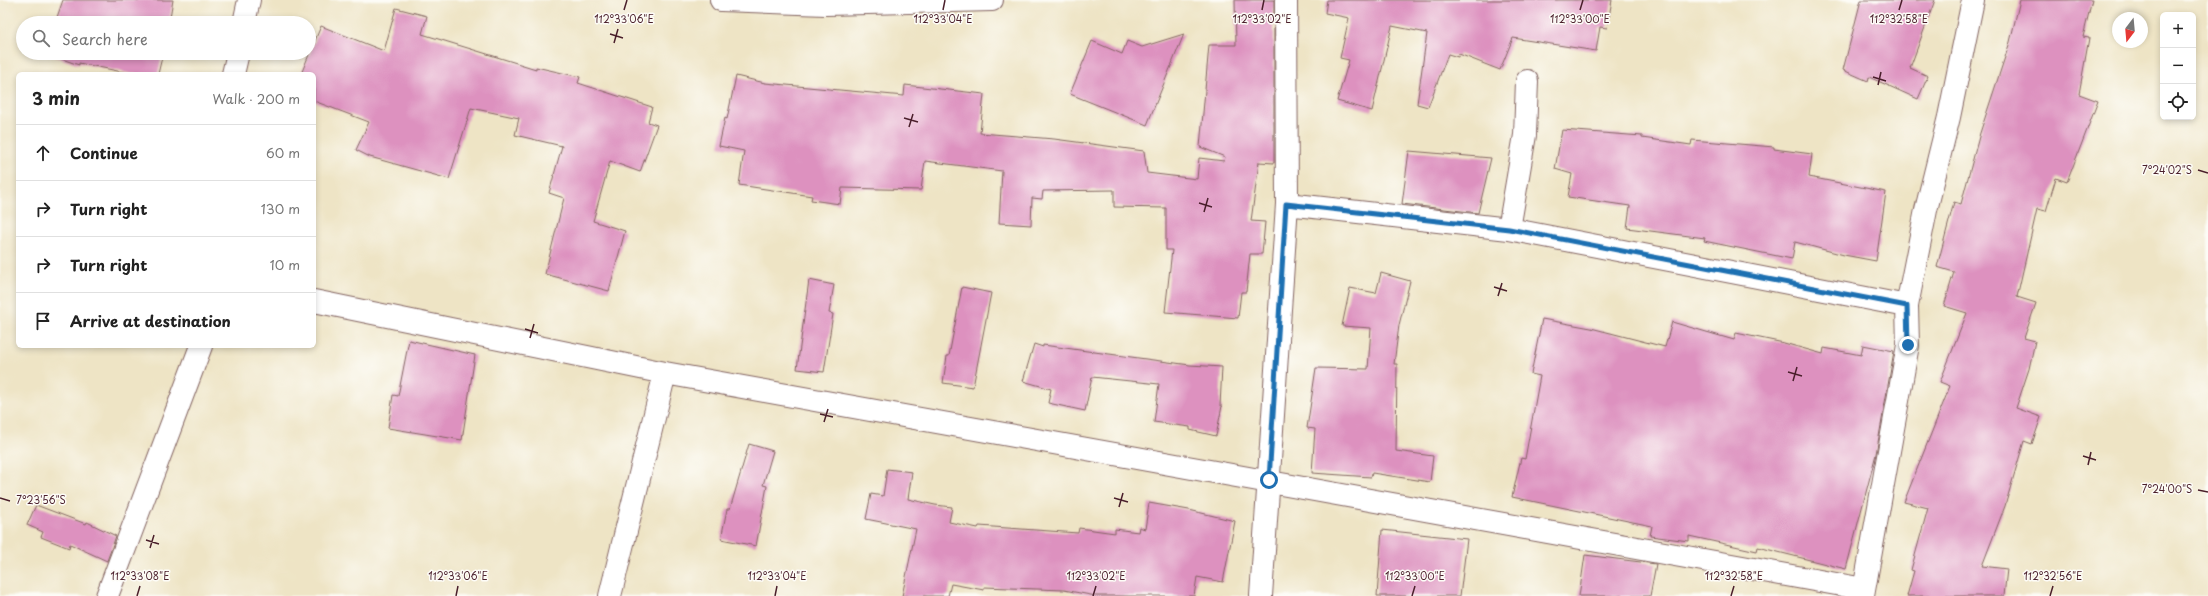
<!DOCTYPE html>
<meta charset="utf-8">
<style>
body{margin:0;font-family:"Playpen Sans",sans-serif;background:#f2f2f2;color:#222}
.controls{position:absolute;right:12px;top:12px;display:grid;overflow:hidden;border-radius:6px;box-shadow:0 2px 6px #0003}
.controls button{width:36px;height:36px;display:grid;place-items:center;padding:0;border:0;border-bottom:1px solid #e0e0e0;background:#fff;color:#222;font:20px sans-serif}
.compass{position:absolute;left:2112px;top:12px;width:36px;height:36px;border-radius:50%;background:#fff;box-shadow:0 2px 6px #0003;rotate:196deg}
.stop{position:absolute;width:12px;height:12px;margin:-9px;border:3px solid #1f6fb2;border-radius:50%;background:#fff}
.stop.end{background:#1f6fb2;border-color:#fff;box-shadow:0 1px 4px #0008}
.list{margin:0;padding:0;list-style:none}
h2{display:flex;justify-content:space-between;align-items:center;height:52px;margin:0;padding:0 16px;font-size:17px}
h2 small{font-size:13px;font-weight:400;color:#767676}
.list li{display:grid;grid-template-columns:26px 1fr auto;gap:12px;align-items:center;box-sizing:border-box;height:56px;padding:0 16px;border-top:1px solid #e0e0e0}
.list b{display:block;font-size:15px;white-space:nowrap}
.list em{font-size:13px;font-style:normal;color:#767676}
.icon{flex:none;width:22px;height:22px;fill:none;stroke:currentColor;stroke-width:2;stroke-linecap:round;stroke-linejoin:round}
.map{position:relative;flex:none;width:2208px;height:596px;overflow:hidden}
.search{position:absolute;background:#fff;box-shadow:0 2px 6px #0003;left:16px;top:16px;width:300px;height:44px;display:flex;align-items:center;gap:10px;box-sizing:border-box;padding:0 14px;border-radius:22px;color:#767676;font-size:15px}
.panel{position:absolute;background:#fff;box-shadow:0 2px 6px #0003;left:16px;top:72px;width:300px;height:276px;border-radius:6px}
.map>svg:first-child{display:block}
.building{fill:#dd91bf}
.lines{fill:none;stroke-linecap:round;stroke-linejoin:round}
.minor-casing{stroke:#836461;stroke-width:24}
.minor{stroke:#fff;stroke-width:22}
.route{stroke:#1f6fb2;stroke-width:5}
.ticks{fill:none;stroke:#4a1f2b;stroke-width:1.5}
.ticks-label{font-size:10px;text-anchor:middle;fill:#4a1f2b;stroke:#fdfcf7;stroke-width:3;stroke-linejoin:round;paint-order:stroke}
</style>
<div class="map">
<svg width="2208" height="596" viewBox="0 0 2208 596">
<rect width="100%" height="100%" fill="#fdfcf7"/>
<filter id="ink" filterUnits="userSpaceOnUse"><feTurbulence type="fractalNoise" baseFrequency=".025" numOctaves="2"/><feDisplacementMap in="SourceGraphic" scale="8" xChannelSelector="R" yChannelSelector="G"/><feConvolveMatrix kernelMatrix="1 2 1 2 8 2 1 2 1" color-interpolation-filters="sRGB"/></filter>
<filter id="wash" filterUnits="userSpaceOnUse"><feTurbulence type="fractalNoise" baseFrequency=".012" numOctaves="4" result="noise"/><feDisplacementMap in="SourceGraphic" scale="16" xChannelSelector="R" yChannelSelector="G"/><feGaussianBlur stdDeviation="0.9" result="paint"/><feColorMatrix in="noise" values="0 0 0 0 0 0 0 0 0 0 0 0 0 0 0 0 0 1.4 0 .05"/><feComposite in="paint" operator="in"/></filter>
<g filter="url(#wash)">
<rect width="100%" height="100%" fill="#eee4c5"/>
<g id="blocks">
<path class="building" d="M63,0h110l-4,23h-114z
M1235,0h39v163l-15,-1 -8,59 14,1 -3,32h-12l-4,38h-5l-3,26 -73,-6 7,-62h-6v-42l-52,-1v-17l-71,1 -1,8 -10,-1 -1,27 -32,-2 3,-52 -77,-10 -4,29 -79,-2 -2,16 -29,-4 1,-4 -73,-11 5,-34 -25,-5 6,-28 2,1 9,-43 29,7 139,13 1,-11 79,9 -4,39 74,6 90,12 3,22 50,6 2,-21 25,3 1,-4 -25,-10 9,-102h27z
M1327,0h285l-5,28 -7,-1 -4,24 -83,-13 -13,32 -41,-16 -1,3 -10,-3 -20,53 -11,-3 10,-71 -35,-7 -20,85 -35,-10 12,-41 -9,-2 9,-40 -24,-5z
M1861,0h74l-25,68 18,8 -10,23 -49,-22 -1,4 -25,-11z
M2020,0h72l-9,37 6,1 -10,56 19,7 -31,81 -11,-4 -10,33 -9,-2 -20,88 19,6 -12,35 11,3 -6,28 -13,39 25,9 -9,27 -8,-3 -19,65 -23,60 25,3 -3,27h-97l7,-25 -3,-1 17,-62 -24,-6 46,-116 -10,-4 27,-69 -23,-7 10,-34 -17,-5 17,-65 7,2 19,-71 30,-91z
M396,8l31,8 -5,18 114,35v-2l44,10 -2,6 74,24 -4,15 9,3 -17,47 -30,-11 -17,60 32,10 -16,60 -64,-17 19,-76 -15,-5 13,-47 -47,-11 4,-17 -48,-10 -22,71 -79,-22 -14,-7 13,-28 -55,-21v-27h-13l20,-48 63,25z
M1184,34l-37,91 -77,-31 22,-53 30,13 5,-13 15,6z
M45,53h118l-5,21h-26l-53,-11v2z
M1562,130l80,6v2l49,7 1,-5 82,7v2l38,5 -3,23 77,15 -10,69 -32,-6 -49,-13 -3,17 -88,-18 1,-3 -78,-10 3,-22 -62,-9 4,-23 -17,-5z
M1409,151l82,7 -13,55 -76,-9z
M1381,273l29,8 -11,44 -5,39h3l-1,87 37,5 -3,26 -58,-9 -1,4 -59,-4 3,-44 -8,-1 9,-60 52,1 3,-41 -29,-2 8,-38 26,5z
M809,280l25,5 -5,28 4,1 -9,58 -27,-3z
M962,287l29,6 -18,94 -30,-4 4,-27h2z
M1542,319l49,9 74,19 7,-25 62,18 2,-7 48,10 39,11 1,-6 37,7 2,-10 31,6 -18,103 -30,115 -88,-22 -1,4 -68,-15v5l-39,-5 2,-10 -140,-29 9,-39 4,1 15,-83 -9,-2z
M409,340l66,15 -13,85 -74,-12 5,-33 5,1z
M1034,344l9,3v-2l147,20 32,2 -2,39h2l-6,30 -26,-6v-3l-36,-5 5,-38 -67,-7 -7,34 -37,-8 3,-14 -28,-8z
M749,444l24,7 -10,34 4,1 -11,60 -35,-7 6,-30h3z
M887,469l25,3 -4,27 27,6 17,2 -3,15 29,6 1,-2 99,7 1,-5 36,5v-4l23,3 1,-5 6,2 4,-26 40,7 46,11 -12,61 -26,-5 -3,19h-98l-32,-6 -80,-3v3l-33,-6 -3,12h-46l14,-67 -50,-10 5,-25 12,2z
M36,505l50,19 1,-2 29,14 -9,25 -37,-17 -1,4 -28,-11 2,-5 -16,-7z
M1382,530l85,9 -7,57h-83z
M1585,555l71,9 -6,32h-71z"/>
</g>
</g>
<g filter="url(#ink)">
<use href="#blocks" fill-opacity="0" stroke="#836461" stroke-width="1"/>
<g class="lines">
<g class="minor-casing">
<path id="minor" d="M721,0l105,4 166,-4
M244,23l5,-23
M233,74l5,-21
M1287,204l222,25 398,77
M1509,229l16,-94 2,-54
M314,301l351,72 1199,216
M107,596l94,-250
M610,596l55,-223
M1261,596l26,-392 -1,-204
M1863,596l45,-251 -1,-39 19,-96 23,-93 24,-117"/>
</g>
<use href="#minor" class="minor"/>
</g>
</g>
<g class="lines" filter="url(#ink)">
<path class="route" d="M1269,480l17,-276 223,25 398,77 1,39"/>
</g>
<path class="ticks" d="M624,10l3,-10M943,10l2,-10M1262,10l2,-10M1580,10l3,-10M1899,10l3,-10M610,34l13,4M614,43l4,-14M1873,77l13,4M1878,85l3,-13M904,118l14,4M909,127l4,-13M2198,170l10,3M1199,203l13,4M1204,212l4,-14M1494,287l13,4M1498,296l4,-13M525,329l13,4M530,338l4,-14M1788,372l14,4M1793,381l4,-14M820,414l13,3M824,422l4,-13M2083,456l13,4M2088,465l3,-13M2198,490l10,2M0,498l10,3M1114,498l14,4M1119,507l4,-14M146,540l13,4M150,548l4,-13M137,596l3,-10M456,596l2,-10M775,596l2,-10M1093,596l3,-10M1412,596l3,-10M1731,596l3,-10M2050,596l3,-10"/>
<g class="ticks-label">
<text x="624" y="23">112°33'06"E</text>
<text x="943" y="23">112°33'04"E</text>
<text x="1262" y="23">112°33'02"E</text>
<text x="1580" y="23">112°33'00"E</text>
<text x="1899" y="23">112°32'58"E</text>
<text x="2167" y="174">7°24'02"S</text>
<text x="2167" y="493">7°24'00"S</text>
<text x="41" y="504">7°23'56"S</text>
<text x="140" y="580">112°33'08"E</text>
<text x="458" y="580">112°33'06"E</text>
<text x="777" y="580">112°33'04"E</text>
<text x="1096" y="580">112°33'02"E</text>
<text x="1415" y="580">112°33'00"E</text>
<text x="1734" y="580">112°32'58"E</text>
<text x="2053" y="580">112°32'56"E</text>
</g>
</svg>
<div class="controls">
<button>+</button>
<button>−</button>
<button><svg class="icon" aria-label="locate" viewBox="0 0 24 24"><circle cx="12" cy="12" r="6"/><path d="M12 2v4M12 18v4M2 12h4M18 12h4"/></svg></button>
</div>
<svg class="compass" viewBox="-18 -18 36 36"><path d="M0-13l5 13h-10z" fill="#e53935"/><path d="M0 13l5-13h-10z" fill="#767676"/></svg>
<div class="stop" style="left:1269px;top:480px"></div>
<div class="stop end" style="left:1908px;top:345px"></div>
<div class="search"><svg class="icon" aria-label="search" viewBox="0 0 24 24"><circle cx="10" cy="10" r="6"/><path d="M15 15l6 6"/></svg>Search here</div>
<section class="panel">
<h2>3 min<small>Walk · 200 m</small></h2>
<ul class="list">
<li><svg class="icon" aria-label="ahead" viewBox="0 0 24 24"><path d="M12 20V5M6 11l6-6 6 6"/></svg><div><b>Continue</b></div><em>60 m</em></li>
<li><svg class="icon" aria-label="right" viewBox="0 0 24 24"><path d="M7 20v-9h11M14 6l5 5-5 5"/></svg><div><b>Turn right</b></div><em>130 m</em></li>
<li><svg class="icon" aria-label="right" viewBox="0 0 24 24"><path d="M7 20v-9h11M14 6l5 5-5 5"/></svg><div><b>Turn right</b></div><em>10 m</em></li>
<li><svg class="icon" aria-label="arrive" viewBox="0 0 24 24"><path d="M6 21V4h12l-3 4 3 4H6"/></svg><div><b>Arrive at destination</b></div></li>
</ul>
</section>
</div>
